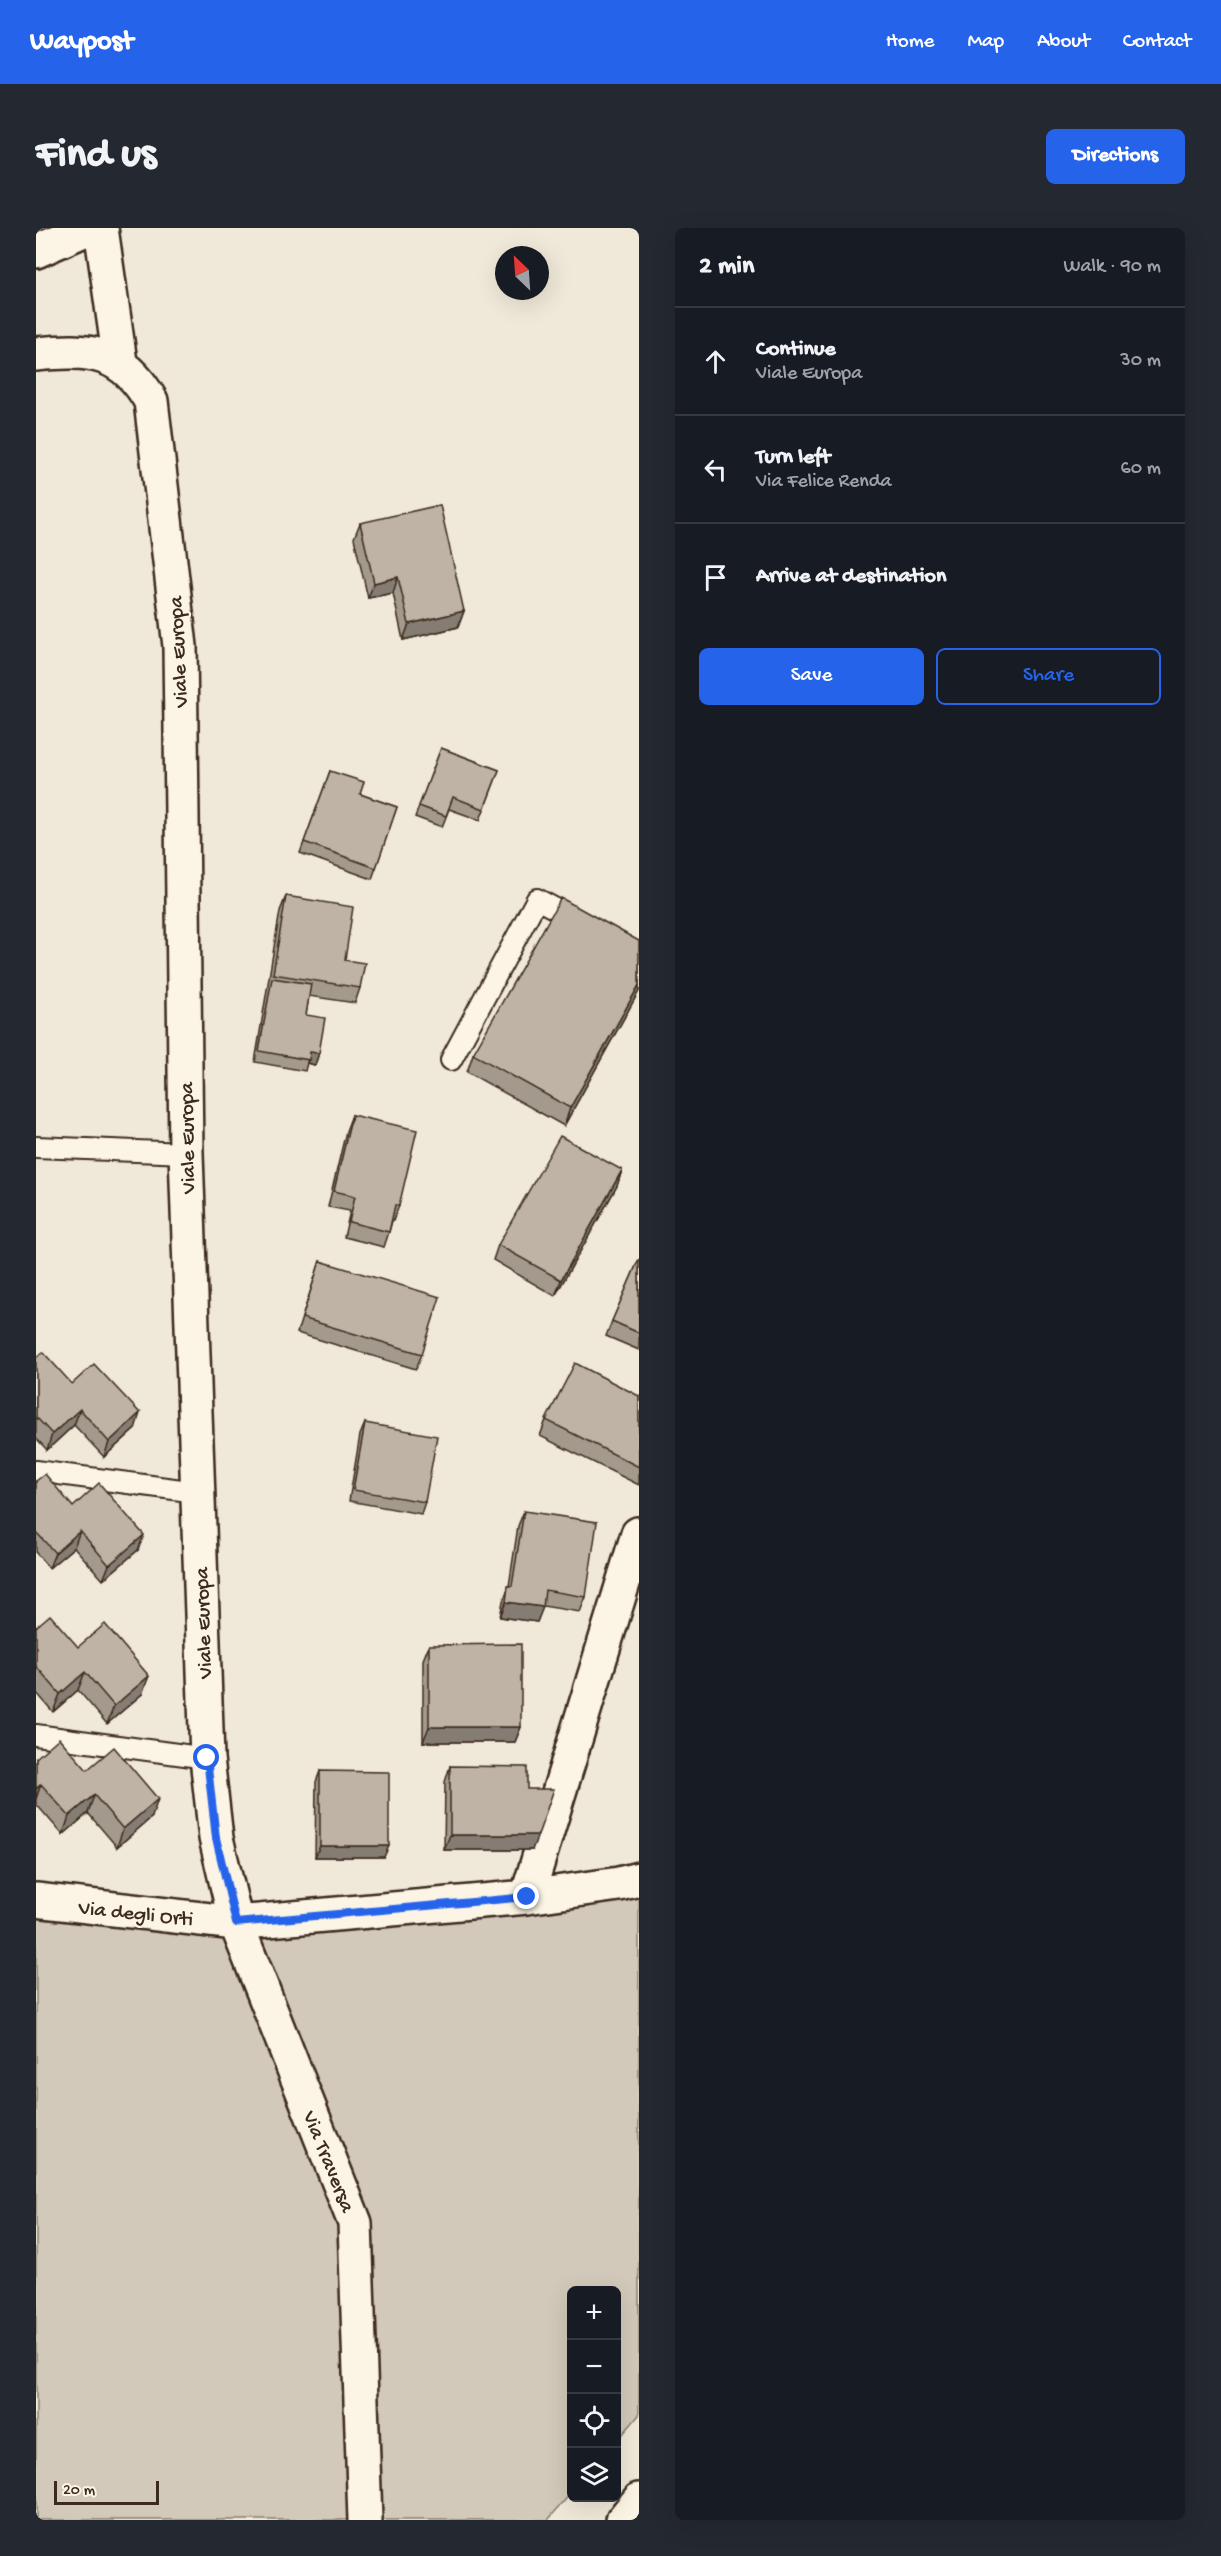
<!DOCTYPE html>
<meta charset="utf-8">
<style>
body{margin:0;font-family:"Gochi Hand",sans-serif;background:#242831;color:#f1f3f6}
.controls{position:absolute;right:18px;bottom:18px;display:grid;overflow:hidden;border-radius:9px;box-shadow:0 6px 24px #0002}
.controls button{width:54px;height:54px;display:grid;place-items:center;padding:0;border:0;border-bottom:2px solid #363941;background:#171b24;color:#f1f3f6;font:30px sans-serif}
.compass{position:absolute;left:459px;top:18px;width:54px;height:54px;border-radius:50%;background:#171b24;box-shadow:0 6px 24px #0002;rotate:335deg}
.scale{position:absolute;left:18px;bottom:15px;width:105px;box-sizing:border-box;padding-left:6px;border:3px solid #3b2a1e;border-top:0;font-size:16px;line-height:21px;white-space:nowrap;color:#3b2a1e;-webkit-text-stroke:4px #fcf5e5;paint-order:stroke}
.stop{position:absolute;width:18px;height:18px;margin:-14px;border:4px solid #2563eb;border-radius:50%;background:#fff}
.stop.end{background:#2563eb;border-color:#fff;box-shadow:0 2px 6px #0008}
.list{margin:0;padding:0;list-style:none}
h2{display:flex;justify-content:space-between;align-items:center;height:78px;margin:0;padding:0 24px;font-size:26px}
h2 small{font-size:20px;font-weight:400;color:#9ea1a6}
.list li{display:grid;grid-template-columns:39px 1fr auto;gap:18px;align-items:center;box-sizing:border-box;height:108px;padding:0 24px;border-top:2px solid #363941}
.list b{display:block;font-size:22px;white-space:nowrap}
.list p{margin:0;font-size:20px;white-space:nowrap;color:#9ea1a6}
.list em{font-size:20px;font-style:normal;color:#9ea1a6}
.actions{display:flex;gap:12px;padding:18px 24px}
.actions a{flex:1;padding:14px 0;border:2px solid #2563eb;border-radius:9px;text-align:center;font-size:21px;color:#2563eb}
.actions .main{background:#2563eb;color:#fff}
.icon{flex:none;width:33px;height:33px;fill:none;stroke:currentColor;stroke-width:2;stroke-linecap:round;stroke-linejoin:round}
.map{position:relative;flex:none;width:603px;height:2292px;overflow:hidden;border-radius:9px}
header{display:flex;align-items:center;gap:36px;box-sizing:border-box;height:84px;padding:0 30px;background:#2563eb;color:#fff}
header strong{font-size:28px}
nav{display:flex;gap:33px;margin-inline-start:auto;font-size:21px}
.intro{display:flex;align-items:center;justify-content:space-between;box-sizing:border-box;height:144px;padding:0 36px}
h1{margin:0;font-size:42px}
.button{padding:15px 27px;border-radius:9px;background:#2563eb;color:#fff;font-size:21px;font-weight:700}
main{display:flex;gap:36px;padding:0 36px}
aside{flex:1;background:#171b24;border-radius:9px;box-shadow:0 6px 24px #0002}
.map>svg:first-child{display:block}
.green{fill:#d2c9ba;stroke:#867a6c;stroke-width:1.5}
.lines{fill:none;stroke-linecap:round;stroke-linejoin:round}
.service-casing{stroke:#3b2a1e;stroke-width:24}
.minor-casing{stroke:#3b2a1e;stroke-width:38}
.secondary-casing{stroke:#3b2a1e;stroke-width:38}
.motorway-casing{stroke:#3b2a1e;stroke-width:38}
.service{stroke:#fcf5e5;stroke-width:20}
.minor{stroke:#fcf5e5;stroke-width:33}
.secondary{stroke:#fcf5e5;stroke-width:33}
.motorway{stroke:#fcf5e5;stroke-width:33}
.wall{fill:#a39a8d;stroke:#3b2a1e;stroke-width:1.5}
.shaded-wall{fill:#857d73;stroke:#3b2a1e;stroke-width:1.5}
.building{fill:#beb3a4;stroke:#3b2a1e;stroke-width:1.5}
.route{stroke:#2563eb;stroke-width:8}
.labels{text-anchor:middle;stroke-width:4.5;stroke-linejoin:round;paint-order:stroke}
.street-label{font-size:21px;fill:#3b2a1e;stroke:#fcf5e5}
</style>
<header>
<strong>Waypost</strong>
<nav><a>Home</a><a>Map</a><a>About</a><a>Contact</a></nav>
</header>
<div class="intro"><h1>Find us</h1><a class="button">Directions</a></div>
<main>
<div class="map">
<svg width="603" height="2292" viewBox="0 0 603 2292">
<rect width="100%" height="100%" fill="#f0e9d9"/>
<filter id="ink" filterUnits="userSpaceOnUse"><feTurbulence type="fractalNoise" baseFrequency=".0167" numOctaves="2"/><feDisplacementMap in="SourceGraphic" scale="12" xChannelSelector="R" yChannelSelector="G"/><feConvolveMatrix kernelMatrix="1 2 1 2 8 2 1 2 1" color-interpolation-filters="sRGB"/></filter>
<g filter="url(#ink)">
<path class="green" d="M603,1662v525l-22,26 -1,-151h-44l-1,203 -23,27h-512v-606z"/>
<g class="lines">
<g class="service-casing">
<path id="service" d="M415,832l86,-161 39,21
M0,919l150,6
M0,1243l161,21
M0,1507l171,23"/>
</g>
<g class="minor-casing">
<path id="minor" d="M65,0l19,134
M0,126c54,-5 86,-4 115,47l29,245 6,507 21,605 9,80 20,85 119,300 10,297
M491,1669l111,-363
M0,1672l200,23 291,-26 92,-13 20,-5"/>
</g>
<g class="secondary-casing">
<path id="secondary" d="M0,23l52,-23"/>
</g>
<g class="motorway-casing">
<path id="motorway" d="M587,2292l16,-20"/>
</g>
<use href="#service" class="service"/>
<use href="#minor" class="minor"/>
<use href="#secondary" class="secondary"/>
<use href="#motorway" class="motorway"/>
</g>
<path class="wall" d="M324,295l104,88 -6,16 -55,13 -10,-47 -25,5 -14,-60z
M405,520l58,22 -19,50 -31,-11 -7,18 -27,-10z
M294,543l30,23 37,13 -25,72 -72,-26z
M250,668l59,64 15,28 -5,15 -46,-7 -3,19 13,38 -4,12 -8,-2 -2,8 -50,-9 25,-151z
M603,713v50l-75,135 -97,-54 6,-18z
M316,887l47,91 -6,15h-1l-3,11 -5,15 -40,-10 6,-26 -22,-4 18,-76z
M586,942l-5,16 -62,110 -62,-36 5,-15z
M603,1031v91l-33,-14 6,-15z
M284,1033l102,93 -6,15 -119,-36z
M0,1130l99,71 -31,28 -30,-32 -27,25 -11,-12z
M603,1168v89l-99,-49 6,-16z
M329,1195l60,79 -4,12 -72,-13 11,-66z
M0,1253l37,26 65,43 -35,30 -29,-33 -25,21 -13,-15z
M488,1283l62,86 -6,15 -37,-6 -6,16 -37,-5 3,-16 6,-15 9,-60z
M0,1399l42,20 64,47 -35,30 -29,-34 -25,22 -17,-20z
M393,1417l92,82 -6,15h-92v-82z
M0,1530l51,12 65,47 -35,30 -29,-34 -25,22 -27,-31z
M414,1538l82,84h-88l1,-68z
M284,1543l64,86h-69l1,-75z"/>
<path class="shaded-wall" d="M362,349l-5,16 -25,5 6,-15z
M428,383l-6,16 -55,13 6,-16z
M603,757v6l-75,135 6,-18z
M274,824l9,1 -4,12 -8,-2z
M586,942l-5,16 -62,110 6,-16z
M44,1181l-6,16 -27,25 5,-16z
M104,1185l-5,16 -31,28 5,-15z
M44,1303l-6,16 -25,21 6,-15z
M108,1307l-6,15 -35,30 6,-15z
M470,1374l37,5 -6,15 -37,-5z
M49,1444l-7,18 -25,22 7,-18z
M113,1448l-7,18 -35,30 7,-18z
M393,1499h92l-6,15h-92z
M5,1556l-5,15v-10z
M58,1567l-6,18 -25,22 6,-19z
M122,1571l-6,18 -35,30 6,-18z
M414,1607h88l-6,15h-88z
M284,1618h69l-5,11h-69z"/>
<path class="building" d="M404,277l24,106 -55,13 -11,-47 -24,6 -14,-60z
M405,520l58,22 -15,39 -31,-12 -7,19 -27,-10z
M294,543l34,11 -4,12 37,13 -21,61 -72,-26z
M250,668l67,11 -8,53 20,3 -5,25 -87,-14z
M525,670l78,43v44l-69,123 -97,-54z
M236,750l39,6 -5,31 19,3 -6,35 -9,-1 -1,8 -50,-9z
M316,887l65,15 -18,76 -4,-1 -6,27 -40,-10 6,-26 -21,-5z
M524,908l62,34 -61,110 -63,-35z
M603,1031v74l-27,-12z
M284,1033l120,36 -18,57 -120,-36z
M7,1124l29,32 22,-20 46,49 -31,29 -29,-33 -28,25 -16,-17v-59z
M539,1135l64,33v71l-93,-47z
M329,1195l72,13 -12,66 -72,-12z
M9,1246l28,33 26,-24 45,52 -35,30 -29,-34 -25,22 -19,-21v-51z
M488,1283l73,11 -11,75 -41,-7 -2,17 -37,-5 2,-16h4z
M14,1387l28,32 27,-23 44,52 -35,30 -29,-34 -25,22 -24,-28v-39z
M485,1416v83h-92v-82z
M23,1510l28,32 27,-23 44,52 -35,30 -29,-34 -25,21 -28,-32 -5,5v-31z
M414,1538l77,1v22h27l-16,46h-88z
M284,1543l69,1v74h-69z"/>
</g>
<g class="lines" filter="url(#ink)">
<path class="route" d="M171,1530l9,80 20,85 291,-26"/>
</g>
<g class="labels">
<g class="street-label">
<text transform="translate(141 424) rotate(-93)" y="7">Viale Europa</text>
<text transform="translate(150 910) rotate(-91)" y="7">Viale Europa</text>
<text transform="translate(166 1395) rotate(-92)" y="7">Viale Europa</text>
<text transform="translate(100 1684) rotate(6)" y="7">Via degli Orti</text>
<text transform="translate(294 1933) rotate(68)" y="7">Via Traversa</text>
</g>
</g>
</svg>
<div class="controls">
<button>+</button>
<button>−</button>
<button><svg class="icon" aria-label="locate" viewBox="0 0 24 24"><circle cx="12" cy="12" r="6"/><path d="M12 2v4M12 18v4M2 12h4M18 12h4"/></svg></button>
<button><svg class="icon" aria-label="layers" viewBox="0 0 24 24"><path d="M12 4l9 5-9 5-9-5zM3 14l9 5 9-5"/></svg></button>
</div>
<svg class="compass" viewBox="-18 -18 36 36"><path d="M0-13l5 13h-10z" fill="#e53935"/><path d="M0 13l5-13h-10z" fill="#9ea1a6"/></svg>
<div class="scale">20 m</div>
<div class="stop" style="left:171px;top:1530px"></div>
<div class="stop end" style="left:491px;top:1669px"></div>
</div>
<aside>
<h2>2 min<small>Walk · 90 m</small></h2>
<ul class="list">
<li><svg class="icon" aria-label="ahead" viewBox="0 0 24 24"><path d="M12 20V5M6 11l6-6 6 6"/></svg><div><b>Continue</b><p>Viale Europa</p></div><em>30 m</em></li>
<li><svg class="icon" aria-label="left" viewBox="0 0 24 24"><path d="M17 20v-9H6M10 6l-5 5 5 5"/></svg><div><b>Turn left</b><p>Via Felice Renda</p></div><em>60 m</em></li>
<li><svg class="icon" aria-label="arrive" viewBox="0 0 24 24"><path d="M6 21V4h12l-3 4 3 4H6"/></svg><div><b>Arrive at destination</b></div></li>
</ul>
<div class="actions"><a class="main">Save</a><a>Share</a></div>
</aside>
</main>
